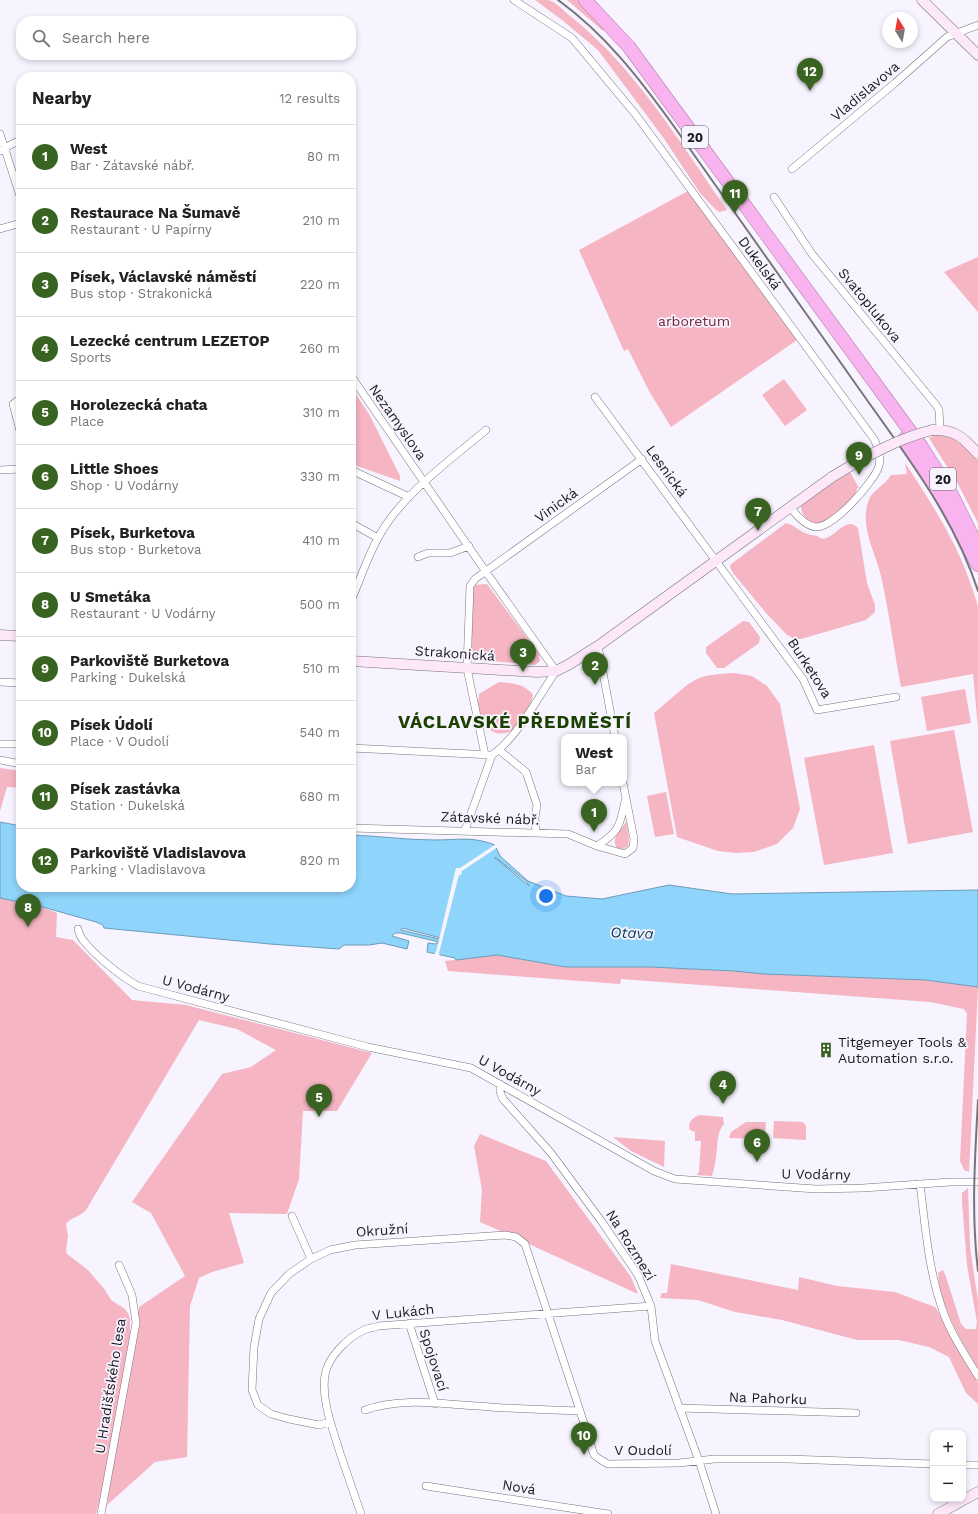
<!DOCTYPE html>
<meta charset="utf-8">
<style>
body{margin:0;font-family:"Work Sans",sans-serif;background:#f2f2f2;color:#222}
.controls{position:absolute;right:12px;bottom:12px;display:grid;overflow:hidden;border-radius:8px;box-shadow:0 2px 6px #0003}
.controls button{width:36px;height:36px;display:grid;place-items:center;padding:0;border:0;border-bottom:1px solid #e0e0e0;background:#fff;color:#222;font:20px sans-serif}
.compass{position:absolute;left:882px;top:12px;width:36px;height:36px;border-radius:50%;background:#fff;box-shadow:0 2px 6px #0003;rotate:349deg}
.you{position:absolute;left:546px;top:896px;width:14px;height:14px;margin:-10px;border:3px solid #fff;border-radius:50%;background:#1a73e8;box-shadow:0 0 0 6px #1a73e833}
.badge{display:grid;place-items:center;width:26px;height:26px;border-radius:50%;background:#386320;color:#fff;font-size:13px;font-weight:700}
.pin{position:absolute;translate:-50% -33px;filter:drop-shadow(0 1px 2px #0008)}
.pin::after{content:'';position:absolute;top:21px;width:14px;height:12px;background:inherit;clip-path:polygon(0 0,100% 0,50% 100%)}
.popup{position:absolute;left:561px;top:734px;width:66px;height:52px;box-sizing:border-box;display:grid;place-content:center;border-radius:8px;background:#fff;filter:drop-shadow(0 1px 3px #0005);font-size:13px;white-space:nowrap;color:#767676}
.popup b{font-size:15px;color:#222}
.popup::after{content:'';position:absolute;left:50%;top:100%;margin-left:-8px;border:8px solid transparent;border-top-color:#fff}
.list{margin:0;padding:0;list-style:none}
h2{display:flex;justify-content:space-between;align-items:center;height:52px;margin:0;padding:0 16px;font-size:17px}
h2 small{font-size:13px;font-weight:400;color:#767676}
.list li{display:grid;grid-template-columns:26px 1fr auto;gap:12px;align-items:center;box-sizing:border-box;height:64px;padding:0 16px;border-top:1px solid #e0e0e0}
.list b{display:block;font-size:15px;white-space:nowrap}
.list p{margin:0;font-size:13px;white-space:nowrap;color:#767676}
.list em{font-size:13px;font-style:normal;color:#767676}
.icon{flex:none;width:22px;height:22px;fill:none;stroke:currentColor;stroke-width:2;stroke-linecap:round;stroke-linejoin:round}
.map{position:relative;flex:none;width:978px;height:1514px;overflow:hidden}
.search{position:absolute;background:#fff;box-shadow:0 2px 6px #0003;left:16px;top:16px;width:340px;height:44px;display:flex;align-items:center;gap:10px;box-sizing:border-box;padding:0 14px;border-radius:16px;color:#767676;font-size:15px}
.panel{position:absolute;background:#fff;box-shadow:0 2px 6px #0003;left:16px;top:72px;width:340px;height:820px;border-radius:16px}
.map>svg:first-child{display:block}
.green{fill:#f5b5c3}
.water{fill:#8fd4fb;stroke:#6c9cb8;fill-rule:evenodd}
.pier{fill:#f7f3ff}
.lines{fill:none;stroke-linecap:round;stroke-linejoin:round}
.street-casing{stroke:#77747e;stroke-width:8}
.secondary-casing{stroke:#77747e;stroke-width:11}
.highway-casing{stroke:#ab7ea6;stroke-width:14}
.street{stroke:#fff;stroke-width:7}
.secondary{stroke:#fde8fa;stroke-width:10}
.highway{stroke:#f9b4ef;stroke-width:13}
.rail{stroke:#77757c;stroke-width:2}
.secondary-bridge-casing{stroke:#77747e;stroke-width:11;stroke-linecap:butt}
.secondary-bridge{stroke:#fde8fa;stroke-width:10}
.labels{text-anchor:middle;stroke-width:3.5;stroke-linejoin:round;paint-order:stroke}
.shield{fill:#f7f3ff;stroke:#5c5a61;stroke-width:1}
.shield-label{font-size:13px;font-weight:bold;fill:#1a191d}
.street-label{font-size:14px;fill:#1a191d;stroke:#f7f3ff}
.park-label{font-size:14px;fill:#782540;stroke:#f7f3ff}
.poi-label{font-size:14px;fill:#1a191d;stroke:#f7f3ff;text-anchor:start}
.water-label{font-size:15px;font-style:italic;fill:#003a53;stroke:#f7f3ff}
.district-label{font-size:18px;font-weight:bold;letter-spacing:1px;fill:#1a4100;stroke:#f7f3ff}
</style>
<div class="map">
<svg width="978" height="1514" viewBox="0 0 978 1514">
<rect width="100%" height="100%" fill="#f7f3ff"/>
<path class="green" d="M535,0c4,0 9,0 13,0 7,1 16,11 22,16 65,51 110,127 157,194l-8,2 -4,-3 -15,-16 -35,-53 -67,-90 -36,-30z
M567,0h11l30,30h-6z
M688,191l109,149 -126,87 -22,-36 -21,-42 -4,2 -45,-101z
M978,257v55l-34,-40z
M784,379l23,31 -22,16 -23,-31z
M351,387l18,27 31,62v5l-49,-17z
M935,435c21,1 30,11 43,26v62l-20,-39 -29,-46z
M905,463c20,30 40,61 55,94 7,15 12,31 17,46l1,5v119l-5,-53 -72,13c-7,-37 -12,-75 -20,-111 -6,-25 -21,-48 -13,-74 4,-13 17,-16 23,-27l16,-1z
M850,472l9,16h-2c0,2 -1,4 -2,6 -2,4 -27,26 -32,28 -12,5 -23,-6 -22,-18z
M786,523c8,2 12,7 19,10 4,2 9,2 12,3 4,2 5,4 9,2 11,-3 21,-22 32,-10l9,55 8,22v7l-9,8 -65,19h-7l-8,-5 -19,-20 -34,-41 -3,-6 1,-3z
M487,584l52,70 1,7 -5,4 -64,-6 2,-74z
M743,621l6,1 11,15 -1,6 -35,25h-7l-11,-15v-6z
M734,673l18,3 15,10 13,18 20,105 -7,19 -16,16 -23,8 -18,1 -18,-2 -41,-14 -23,-124c13,-10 29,-27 43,-34 11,-5 25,-5 37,-6z
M499,682c13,1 26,2 34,13 -2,12 -15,36 -28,38 -15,4 -27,-13 -27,-27 0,-4 1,-8 1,-12z
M965,689l6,34 -44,8 -6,-34z
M954,730l19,102 -65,12 -18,-103z
M874,745l19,108 -69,12 -20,-107z
M0,768l21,3v17l-14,-1 -7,24z
M666,792l8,42 -19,3 -8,-41z
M626,821l3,17 -1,8 -5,3 -6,-1c-7,-11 5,-17 9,-27z
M0,898l39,8 18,7 -1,24 17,3 59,60 54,5 186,48 -35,58h-34l-4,68 -12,35 -58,-1 15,50 -32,9 -13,6 -9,28 -3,151 -32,5 -48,43 32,-198 46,-31 -34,-63 -19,-11 90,-128 29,-7 25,-17 -39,-21 -38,-9 -113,190c-6,7 -15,7 -20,14l2,12 -2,15 1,3 21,16 17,20 6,10 14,9 3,4 2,6v18l-23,133 -11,44h-96z
M497,955l69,12h84l84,4 30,3 162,6 52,7 -9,185 -5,-2 -4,-9 7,-147 -3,-5 -34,-7 -309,-23 -1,5 -172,-13 -3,-10z
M700,1115l23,2 1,7c-8,9 -6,22 -8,33 -1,6 -2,13 -4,19l-15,-1 2,-4 2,-30h-6v-9l-5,-2 -1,-2c0,-7 4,-11 11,-13z
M774,1121l29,1 3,4v14l-33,-2z
M746,1122h20l-1,17 -36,-1 2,-6z
M480,1134l66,27 85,116 7,17 -107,-49 -14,-11 -14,-2 -23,-10 2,-32 -8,-44z
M613,1137l52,4 -1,26 -33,-16z
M968,1188l2,59 8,54v68c-17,-30 -38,-61 -40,-96l5,-3 3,7 15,47 5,5h10l1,-7 -10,-57 -5,-63v-9z
M671,1264l127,26 1,-13 38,9 58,6 40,15 14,21 29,55v21l-12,-11 -17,-36 -20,-10 -30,-7h-42l-75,-20 -47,-8 -37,-12 -38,-2 2,-5h5z"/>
<path class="water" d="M0,822l21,4v61h330l1,-52c27,1 55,5 83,5 23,0 37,-4 60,5l5,11 28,25 38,15 36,3 67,-14 63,9 246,-4v97l-52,-7 -162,-6 -30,-3 -84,-4h-84l-69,-12 -41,5 -1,-2 -28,-6 1,-9 7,1 4,-2 -38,-9h-6l-3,3 17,5 -2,8 -25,-6 -13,2h-25l-5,4 -69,-5 -166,-16 -1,-3 -7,-3 -57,-16 -39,-8zM495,857l32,25 2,4 -34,-28zM402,928l39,10 -2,1 -38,-9z"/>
<path class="pier" d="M496,844l2,3 -36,24 -1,4h-2l-20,78 1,4 -7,-2 3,-3 20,-84h4z"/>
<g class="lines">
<g class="street-casing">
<path id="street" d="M514,0l58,38 64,77 238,324c4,8 7,18 5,27 -5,16 -46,62 -63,61 -11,-1 -20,-12 -26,-20
M0,134l21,65
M0,151l12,-7 9,-4
M792,169l103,-86 52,-46 31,-12
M774,197l38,57 124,151 3,5 1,19
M0,229l21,-6
M351,376l135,196 70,99c-17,25 -39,67 -64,84l-141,-7
M595,397l208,282 14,31 79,-13
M21,398l-8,6 8,31
M0,470l21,-1
M351,470l58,27
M351,523l27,15
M418,557l10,-4h22l19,-7
M351,601c9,-21 16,-43 27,-63 22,-42 71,-77 108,-108
M598,646l17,91
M0,682l21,1
M0,744h21
M499,750l27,22 11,33 -2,13 1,14
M485,755l-18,-87 3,-82 5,-7 167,-120
M0,760l21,4
M351,828l217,6 29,12 28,8 8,-6 1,-9 -11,-56
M465,830l27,-75
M597,846c22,-14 23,-20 28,-45
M78,929c1,4 2,8 5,11 11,15 39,37 55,46l230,61 103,21 183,103 21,8 141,10 47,-1 87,-6h28
M500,1084v8l3,7 48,54 51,69 36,53 13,31 4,35 44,120 17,53
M920,1184c5,39 8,81 20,118 7,26 24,51 38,74
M292,1216l19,43
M409,1323l26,81
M679,1408l177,5
M365,1410c36,-13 76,-6 113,-4 34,3 68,4 102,5l14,44 7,5 7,4 71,-1 35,-4h74l145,5
M330,1422l-11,3 -30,-6 -18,-5 -13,-9 -6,-15 2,-43 5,-28 12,-26 18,-19 22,-15 19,-9 25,-5 150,-10 11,2 9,7 55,167
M963,1465h15
M426,1486l182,28
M101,1514l35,-191 -4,-28 -13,-30
M361,1514c-7,-20 -14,-41 -21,-61 -7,-24 -19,-52 -15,-78 3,-18 22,-37 39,-45 4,-2 10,-2 14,-4l273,-20"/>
</g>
<g class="secondary-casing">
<path id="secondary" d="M922,0l56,55
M932,430c23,-1 32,8 46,24
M0,635l21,1
M351,661l186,11 19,-1 12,-6 30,-19 234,-169
M938,1514l40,-22"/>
</g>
<g class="highway-casing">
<path id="highway" d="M585,0l44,47 292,399 30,47 27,55
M904,439l39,60 35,66"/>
</g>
<use href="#street" class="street"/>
<use href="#secondary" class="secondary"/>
<use href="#highway" class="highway"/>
<path class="rail" d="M558,0c47,34 81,78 115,125 61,86 121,172 182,258 46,66 98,130 123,208
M978,1100c-3,58 -7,112 0,171"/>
<g class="secondary-bridge-casing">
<path id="secondary-bridge" d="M832,477c31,-19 64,-38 100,-47"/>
</g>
<use href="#secondary-bridge" class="secondary-bridge"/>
</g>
<defs>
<g id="building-bare" transform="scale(1.2)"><path d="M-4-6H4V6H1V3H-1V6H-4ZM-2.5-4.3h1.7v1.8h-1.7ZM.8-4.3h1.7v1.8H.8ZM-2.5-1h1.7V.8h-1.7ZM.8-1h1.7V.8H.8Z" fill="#386320" stroke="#f7f3ff" stroke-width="2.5" paint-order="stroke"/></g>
</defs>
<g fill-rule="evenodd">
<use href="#building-bare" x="826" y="1050"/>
</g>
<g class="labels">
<g class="shield">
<rect x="682" y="126" width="26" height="22" rx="3"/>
<rect x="930" y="468" width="26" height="22" rx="3"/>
</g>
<g class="shield-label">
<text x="695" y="142">20</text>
<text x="943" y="484">20</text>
</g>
<g class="street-label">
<text transform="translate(865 91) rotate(-40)" y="5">Vladislavova</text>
<text transform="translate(760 263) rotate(54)" y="5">Dukelská</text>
<text transform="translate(870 305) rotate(51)" y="5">Svatoplukova</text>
<text transform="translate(398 422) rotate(55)" y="5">Nezamyslova</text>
<text transform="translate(667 471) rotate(54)" y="5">Lesnická</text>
<text transform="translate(556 505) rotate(-36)" y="5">Vinická</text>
<text transform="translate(455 653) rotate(4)" y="5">Strakonická</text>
<text transform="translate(810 668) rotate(57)" y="5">Burketova</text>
<text transform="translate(490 818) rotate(2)" y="5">Zátavské nábř.</text>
<text transform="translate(196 988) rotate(15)" y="5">U Vodárny</text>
<text transform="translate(510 1075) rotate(29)" y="5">U Vodárny</text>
<text transform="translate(816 1174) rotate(1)" y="5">U Vodárny</text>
<text transform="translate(382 1230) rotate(-4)" y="5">Okružní</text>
<text transform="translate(631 1245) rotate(58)" y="5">Na Rozmezí</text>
<text transform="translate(403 1312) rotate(-6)" y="5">V Lukách</text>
<text transform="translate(434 1360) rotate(72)" y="5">Spojovací</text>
<text transform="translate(110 1386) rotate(-81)" y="5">U Hradišťského lesa</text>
<text transform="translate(768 1398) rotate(2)" y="5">Na Pahorku</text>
<text x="643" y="1455">V Oudolí</text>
<text transform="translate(519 1487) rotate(9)" y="5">Nová</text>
</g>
<g class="park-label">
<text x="694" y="326">arboretum</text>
</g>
<g class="poi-label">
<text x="838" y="1047">Titgemeyer Tools &amp;<tspan x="838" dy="16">Automation s.r.o.</tspan></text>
</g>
<g class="water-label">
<text transform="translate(632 933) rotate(2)" y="5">Otava</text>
</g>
<g class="district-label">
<text x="515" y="728">VÁCLAVSKÉ PŘEDMĚSTÍ</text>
</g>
</g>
</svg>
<div class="controls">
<button>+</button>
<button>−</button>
</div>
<svg class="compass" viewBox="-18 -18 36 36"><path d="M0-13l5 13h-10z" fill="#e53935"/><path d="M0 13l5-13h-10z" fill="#767676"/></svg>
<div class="you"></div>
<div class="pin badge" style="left:594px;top:832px">1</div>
<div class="popup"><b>West</b>Bar</div>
<div class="pin badge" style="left:595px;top:685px">2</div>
<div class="pin badge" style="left:523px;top:672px">3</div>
<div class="pin badge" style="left:723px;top:1104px">4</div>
<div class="pin badge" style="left:319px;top:1117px">5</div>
<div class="pin badge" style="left:757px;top:1162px">6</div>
<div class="pin badge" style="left:758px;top:531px">7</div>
<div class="pin badge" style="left:28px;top:927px">8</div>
<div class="pin badge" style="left:859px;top:475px">9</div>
<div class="pin badge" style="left:584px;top:1455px">10</div>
<div class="pin badge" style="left:735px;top:213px">11</div>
<div class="pin badge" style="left:810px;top:91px">12</div>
<div class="search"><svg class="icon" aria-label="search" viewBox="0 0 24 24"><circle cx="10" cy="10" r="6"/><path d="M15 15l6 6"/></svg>Search here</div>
<section class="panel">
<h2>Nearby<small>12 results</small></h2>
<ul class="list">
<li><span class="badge">1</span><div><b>West</b><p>Bar · Zátavské nábř.</p></div><em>80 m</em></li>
<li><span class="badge">2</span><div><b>Restaurace Na Šumavě</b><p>Restaurant · U Papírny</p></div><em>210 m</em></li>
<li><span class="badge">3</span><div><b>Písek, Václavské náměstí</b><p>Bus stop · Strakonická</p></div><em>220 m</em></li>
<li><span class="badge">4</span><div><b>Lezecké centrum LEZETOP</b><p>Sports</p></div><em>260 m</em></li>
<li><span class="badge">5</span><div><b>Horolezecká chata</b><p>Place</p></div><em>310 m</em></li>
<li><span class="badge">6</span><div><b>Little Shoes</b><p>Shop · U Vodárny</p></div><em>330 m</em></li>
<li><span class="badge">7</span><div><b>Písek, Burketova</b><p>Bus stop · Burketova</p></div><em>410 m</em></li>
<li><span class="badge">8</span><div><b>U Smetáka</b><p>Restaurant · U Vodárny</p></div><em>500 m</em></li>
<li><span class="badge">9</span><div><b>Parkoviště Burketova</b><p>Parking · Dukelská</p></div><em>510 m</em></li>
<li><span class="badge">10</span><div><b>Písek Údolí</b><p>Place · V Oudolí</p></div><em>540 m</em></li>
<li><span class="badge">11</span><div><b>Písek zastávka</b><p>Station · Dukelská</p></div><em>680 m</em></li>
<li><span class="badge">12</span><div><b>Parkoviště Vladislavova</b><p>Parking · Vladislavova</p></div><em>820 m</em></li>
</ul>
</section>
</div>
